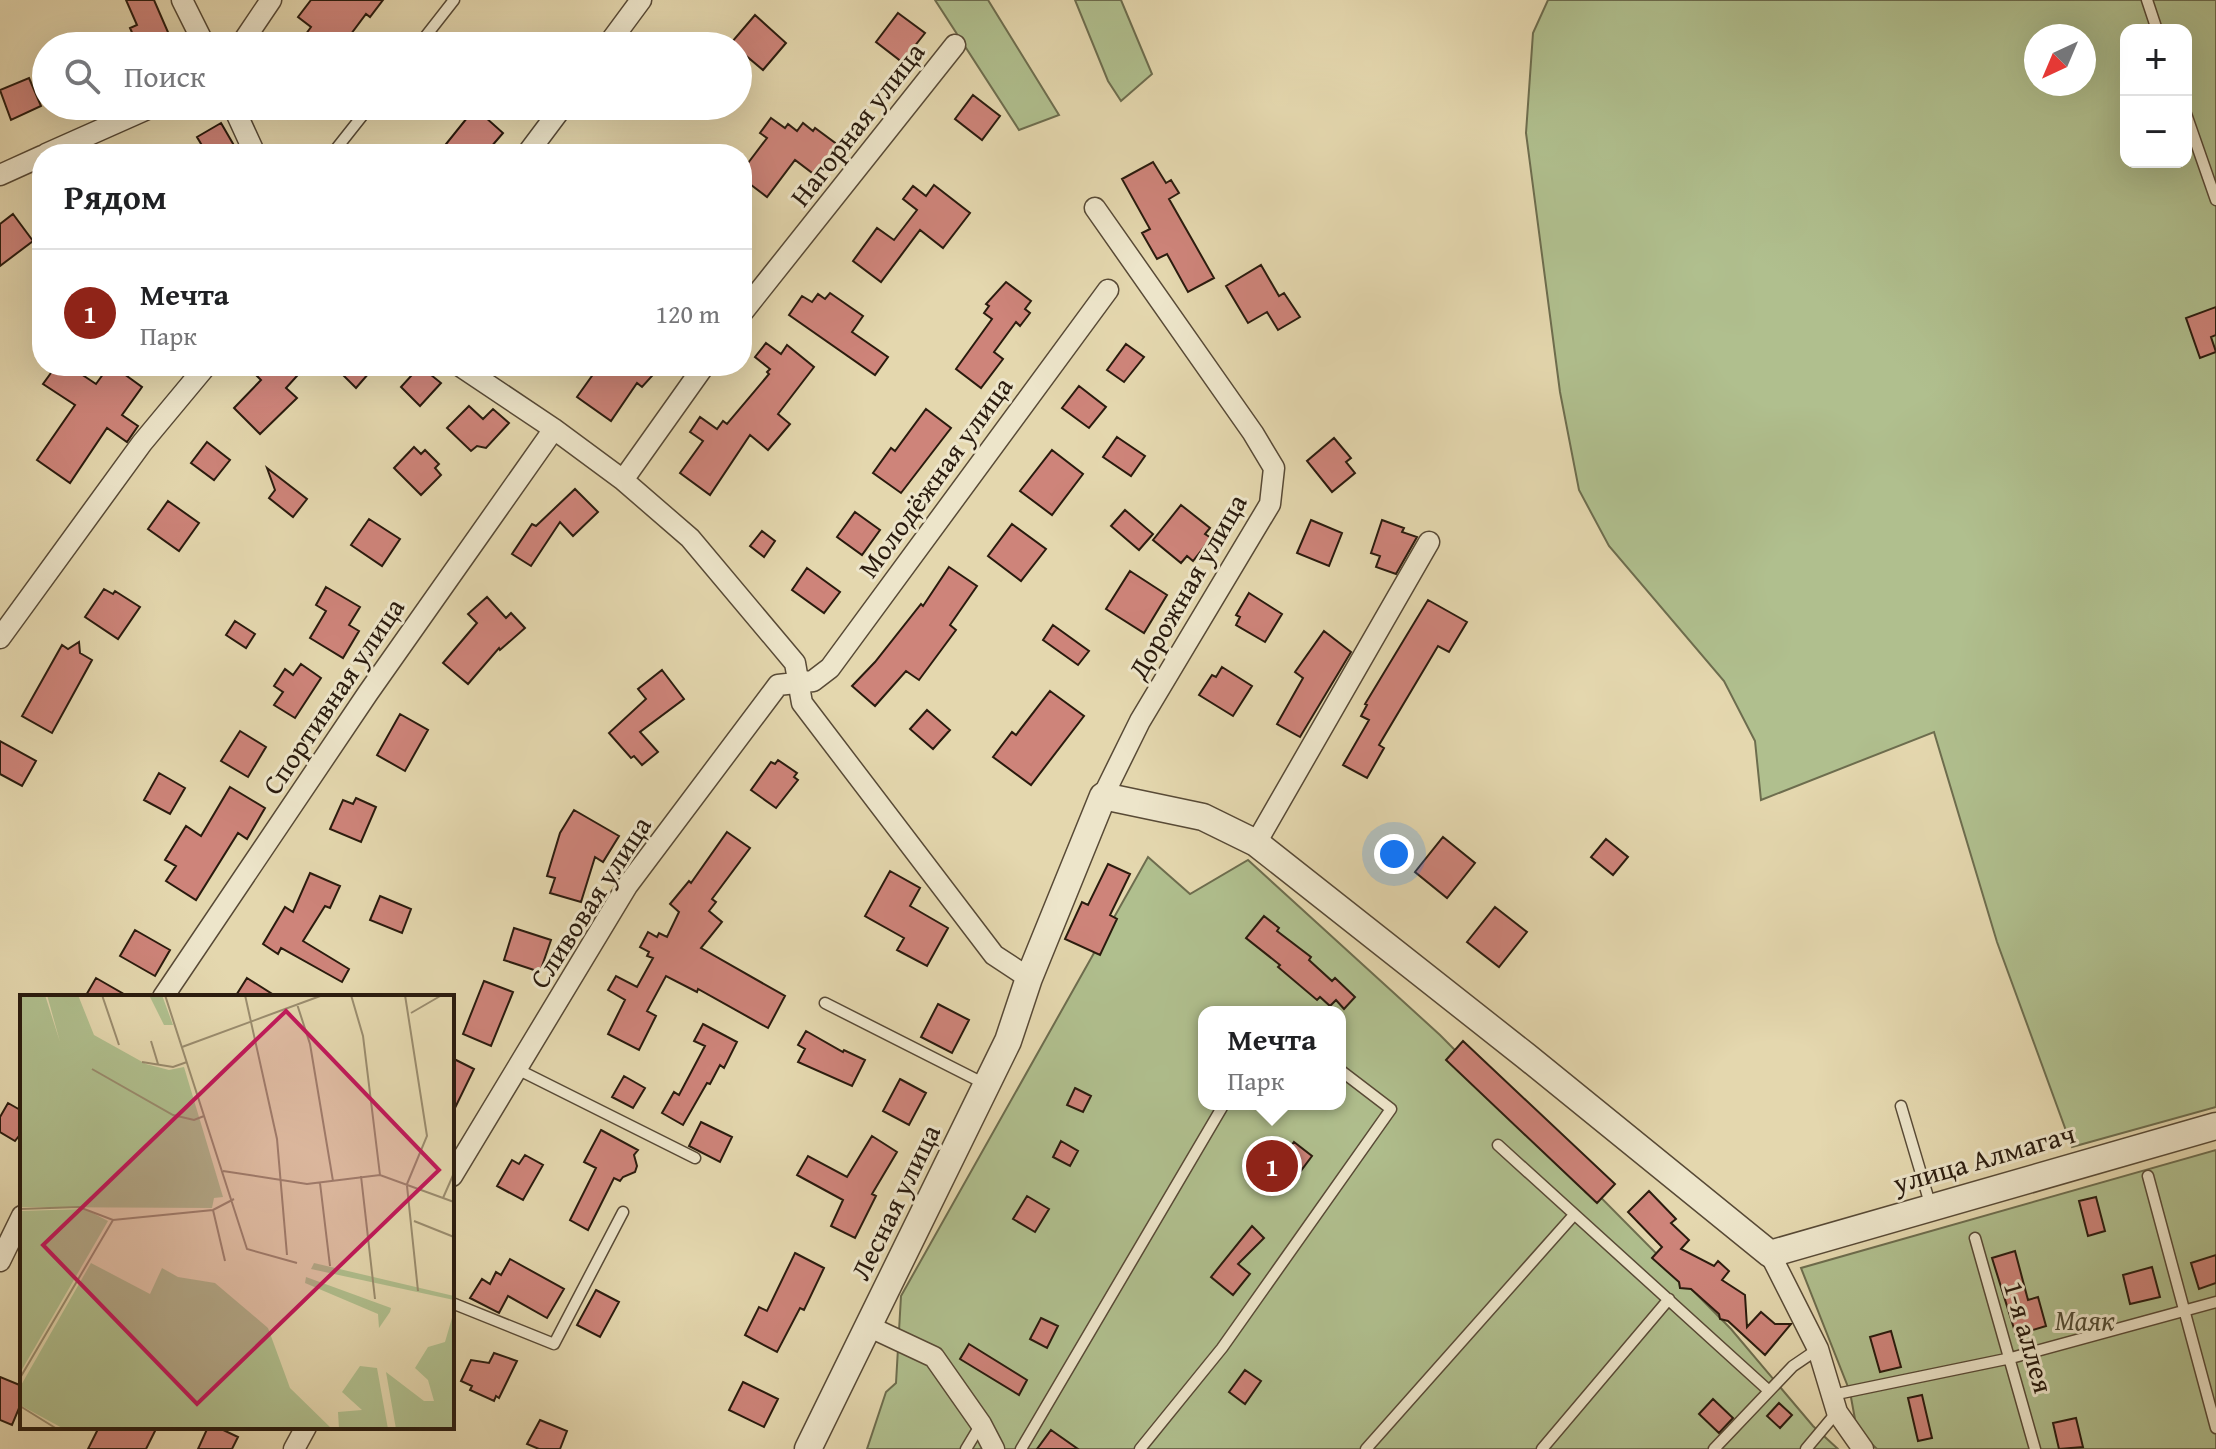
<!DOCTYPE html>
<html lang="ru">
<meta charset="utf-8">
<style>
body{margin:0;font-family:"Gentium Book Plus",serif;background:#f2f2f2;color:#202124}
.controls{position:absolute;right:24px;top:24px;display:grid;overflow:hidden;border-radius:16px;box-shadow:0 8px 32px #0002}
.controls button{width:72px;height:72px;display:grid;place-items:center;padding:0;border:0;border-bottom:2px solid #e0e0e0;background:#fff;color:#202124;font:40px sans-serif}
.compass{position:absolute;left:2024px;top:24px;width:72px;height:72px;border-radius:50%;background:#fff;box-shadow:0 8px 32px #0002;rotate:224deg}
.you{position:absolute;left:1394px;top:854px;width:28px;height:28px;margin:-20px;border:6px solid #fff;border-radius:50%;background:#1a73e8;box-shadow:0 0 0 12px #1a73e833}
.badge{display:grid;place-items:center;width:52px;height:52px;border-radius:50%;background:#8f2418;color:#fff;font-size:26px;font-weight:700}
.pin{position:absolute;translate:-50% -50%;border:4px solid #fff;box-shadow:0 2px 8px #0006}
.popup{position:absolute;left:1198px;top:1006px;width:148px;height:104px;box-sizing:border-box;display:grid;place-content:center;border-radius:16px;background:#fff;filter:drop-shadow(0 2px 6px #0005);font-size:26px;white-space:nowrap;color:#757577}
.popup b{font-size:30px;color:#202124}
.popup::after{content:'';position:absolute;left:50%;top:100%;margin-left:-16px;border:16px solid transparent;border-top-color:#fff}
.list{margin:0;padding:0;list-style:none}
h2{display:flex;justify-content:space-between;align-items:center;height:104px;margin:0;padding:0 32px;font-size:34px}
h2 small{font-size:26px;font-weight:400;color:#757577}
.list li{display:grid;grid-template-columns:52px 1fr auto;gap:24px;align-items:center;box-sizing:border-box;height:128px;padding:0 32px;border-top:2px solid #e0e0e0}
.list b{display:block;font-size:30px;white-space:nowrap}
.list p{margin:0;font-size:26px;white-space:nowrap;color:#757577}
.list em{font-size:26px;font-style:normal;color:#757577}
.icon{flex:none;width:44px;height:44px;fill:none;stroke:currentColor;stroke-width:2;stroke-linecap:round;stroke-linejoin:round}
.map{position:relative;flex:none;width:2216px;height:1449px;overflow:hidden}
.search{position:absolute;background:#fff;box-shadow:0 8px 32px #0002;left:32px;top:32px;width:720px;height:88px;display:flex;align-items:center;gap:20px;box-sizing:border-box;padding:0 28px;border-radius:44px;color:#757577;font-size:30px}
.panel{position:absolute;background:#fff;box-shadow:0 8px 32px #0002;left:32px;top:144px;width:720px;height:232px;border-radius:32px}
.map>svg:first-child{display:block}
.green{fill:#b0bf8e;stroke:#6d6d4e;stroke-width:2;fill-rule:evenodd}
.building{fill:#ce847a;stroke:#2a1b0e;stroke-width:2}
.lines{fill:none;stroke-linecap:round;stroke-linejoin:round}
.service-casing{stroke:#584a36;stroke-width:13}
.minor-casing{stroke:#584a36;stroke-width:23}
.tertiary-casing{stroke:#584a36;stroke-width:29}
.service{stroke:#ede5ca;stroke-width:10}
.minor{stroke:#ede5ca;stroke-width:20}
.tertiary{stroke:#ede5ca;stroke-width:26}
.labels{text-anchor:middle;stroke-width:6;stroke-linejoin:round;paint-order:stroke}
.street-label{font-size:28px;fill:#2a1b0e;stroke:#ede5ca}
.park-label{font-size:28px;font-style:italic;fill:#524c34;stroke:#ede5ca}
.inset-road{fill:none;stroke:#9a8c6e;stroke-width:2}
.view{fill:#c2185b;fill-opacity:0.15;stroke:#c2185b;stroke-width:4}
.inset-edge{fill:none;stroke:#2a1b0e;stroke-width:4}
</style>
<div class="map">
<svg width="2216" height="1449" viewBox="0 0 2216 1449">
<rect width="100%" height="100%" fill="#e4d7ae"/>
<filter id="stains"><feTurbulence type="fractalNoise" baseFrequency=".0025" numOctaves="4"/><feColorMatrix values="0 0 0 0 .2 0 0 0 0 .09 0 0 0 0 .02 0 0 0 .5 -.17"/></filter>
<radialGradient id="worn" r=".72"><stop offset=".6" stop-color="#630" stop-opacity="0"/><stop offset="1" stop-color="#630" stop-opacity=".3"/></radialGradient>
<path class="green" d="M935,0h53l71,115 -40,15z
M1075,0h46l31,74 -31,27 -13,-20z
M1548,0h668v1107l-144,40 -75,-205 -63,-210 -173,68 -6,-59 -31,-60 -115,-135 -30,-56 -19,-98 -34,-259 7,-100zM2126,30h60v132h-60zM2036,36h48v48h-48z
M1148,857l42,37 58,-34 192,175 291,294 82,97 25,23h-971l19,-57 10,-9 5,-87zM1204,1012h136v92h-136z
M2216,1150v299h-339l-20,-19 -7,-38 -49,-124z"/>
<path class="building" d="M126,0h28l20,46h-36l-8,-18 7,-3z
M311,0h72l-13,17 -4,-3 -24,32h-28l-11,-8 8,-11 -13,-10z
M898,13l27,20 -23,29 -26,-20z
M755,15l31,28 -23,27 -25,-21v-3l-7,-3z
M29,78l12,28 -30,14 -11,-30z
M973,95l27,21 -18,24 -27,-21z
M475,108l28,25 -18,21h-47z
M771,118l14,10 3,-4 9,7 6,-8 10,8 2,-3 23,17 -23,30 -20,-15 -28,37 -25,-19v-7l25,-33 -7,-5z
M221,123l18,31h-32l-10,-17z
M1153,162l13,21 5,-3 8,13 -10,6 45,79 -26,14 -21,-38 -10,5 -15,-26 8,-4 -28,-50z
M934,185l36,28 -27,35 -23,-18 -39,52 -28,-21 24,-33 17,12 23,-30 -14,-11 10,-13 13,10z
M13,214l20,27 -33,25v-42z
M1261,265l18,31 5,-3 16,24 -22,13 -11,-18 -19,11 -22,-37z
M1006,282l25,19 -6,8 5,4 -10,13 -4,-4 -22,30 9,7 -22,29 -25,-19 36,-50 -8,-6 5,-7 -3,-2z
M830,293l33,23 -11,16 36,25 -13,18 -86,-60 13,-19 10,6 6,-8 7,5z
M2216,307v28l-5,2 5,15 -16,6 -14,-40z
M766,343l15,11 6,-9 27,22 -36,47 12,10 -22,26 -18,-15 -40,60 -30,-22 23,-32 -13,-9 10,-15 17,12 6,-8 4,3 42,-50 -2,-2 3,-3 -15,-12z
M1126,344l18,13 -20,25 -17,-12z
M56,366h13l27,18 13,-18h4l29,21 -20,28 16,11 -11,16 -20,-14 -37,55 -33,-23 38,-55 -32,-21z
M247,366h59l-20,22 11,10 -37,36 -26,-26 27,-28z
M350,366h11l8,7 -13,15 -14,-14z
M420,366l21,17 -21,23 -19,-19z
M599,366h62l-19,21 -5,-4 -26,38 -34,-24z
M1079,386l27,21 -17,21 -27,-20z
M469,406l14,13 10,-10 16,14 -23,25 -9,-2 -6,5 -24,-23z
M926,409l25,19 -50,65 -28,-20 18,-25 4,3z
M1117,437l28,19 -14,20 -28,-19z
M1334,438l17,20 -5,4 9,11 -23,19 -25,-31z
M207,442l23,18 -16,20 -23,-17z
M414,447l7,7 4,-4 14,14 -4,4 6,7 -20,20 -27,-27z
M1052,450l31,24 -31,41 -32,-24z
M267,468l40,31 -14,18 -24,-19 6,-8z
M575,489l23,23 -25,24 -13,-14 -29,44 -19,-12 20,-30 4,2z
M168,501l31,22 -20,28 -31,-22z
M1181,505l29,23 -5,6 6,4 -18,23 -6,-5 -6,7 -28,-23z
M1125,510l28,24 -14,16 -28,-24z
M855,512l25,18 -18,25 -25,-18z
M369,519l31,20 -18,27 -31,-21z
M1311,520l31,13 -13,33 -32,-13z
M1382,520l22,8 -2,4 15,5 -21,37 -20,-7 4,-11 -9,-3z
M1012,524l34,25 -25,32 -33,-25z
M762,531l13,10 -11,16 -14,-11z
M949,567l28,19 -27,39 6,5 -37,50 -13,-9 -31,35 -23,-20 23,-24 46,-58 2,2z
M807,568l33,24 -16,21 -32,-23z
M1130,571l37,24 -23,38 -38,-24z
M326,587l34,20 -11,18 10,6 -16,27 -33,-20 16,-27 -10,-6z
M104,589l9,5 2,-3 25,16 -22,32 -33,-22z
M1249,593l33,21 -17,28 -29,-17 4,-8 -4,-2z
M487,597l19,21 5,-5 14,15 -25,22 -1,-2 -31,36 -25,-21 34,-40 -9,-9z
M1428,600l39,22 -18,30 -11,-6 -59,99 5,3 -17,30 -24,-13 26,-45 -8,-4 6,-11 -2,-1z
M235,621l20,13 -9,14 -20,-13z
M1053,625l36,26 -11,14 -35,-25z
M1324,631l27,21 -51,85 -23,-13 26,-46 -8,-6z
M79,642l1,11 12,7 -40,73 -30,-17 40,-71 6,4z
M301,664l20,14 -26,40 -21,-13 9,-13 -9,-6 11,-17 8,6z
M1222,667l30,19 -19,30 -34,-21 13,-20 4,2z
M662,670l22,29 -44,33 18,20 -16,13 -8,-9 -3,2 -22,-25 37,-34 -8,-10z
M1050,691l34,25 -53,69 -38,-28 19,-25 4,3z
M927,710l23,20 -17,19 -23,-20z
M400,714l28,16 -23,41 -28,-16z
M240,731l26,16 -18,30 -27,-16z
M0,741l36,20 -14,25 -22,-12z
M778,760l19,13 -3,4 4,3 -22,28 -25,-18 20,-28 4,2z
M159,773l26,15 -15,26 -26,-14z
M230,787l35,21 -18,31 -9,-6 -42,67 -30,-19 10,-15 -11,-6 21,-34 15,10z
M356,798l20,9 -15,35 -31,-13 13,-29 10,4z
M574,810l45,26 -16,26 -8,-5 -14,45 -31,-9 5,-15 -8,-2 13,-43z
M727,832l23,16 -38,51 4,3 -7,9 13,11 -21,26 84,48 -17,32 -70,-39 -1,3 -31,-16 -19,35 9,5 -17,34 -31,-16 17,-34 -17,-10 8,-14 21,11 16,-29 -6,-2 2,-4 -9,-5 8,-15 9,5 2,-4 8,4 12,-25 -9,-8 19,-23 2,2z
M1443,837l32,26 -28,35 -32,-26z
M1606,839l22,18 -15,18 -22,-18z
M1108,864l22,10 -20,41 7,4 -17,36 -35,-16 17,-37 6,3z
M890,871l30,17 -10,18 38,22 -21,38 -30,-16 7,-12 -39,-22z
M310,873l30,13 -10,22 -5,-2 -22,35 46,28 -7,13 -61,-34 -3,6 -15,-10 22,-37 8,5z
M380,896l31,13 -9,24 -32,-13z
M1495,907l32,25 -28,35 -32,-25z
M1264,916l15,12 -2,3 34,26 -2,3 23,21 3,-3 20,19 -11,12 -8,-9 -6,6 -10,-9 -3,3 -39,-33 2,-2 -34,-27z
M514,928l37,12 -11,32 -36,-12z
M135,930l35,20 -15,26 -35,-20z
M96,978l33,19h-44z
M247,978l30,19h-42z
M484,981l29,11 -22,54 -28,-12z
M938,1004l31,16 -17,33 -31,-16z
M703,1024l34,18 -13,26 -4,-3 -10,19 -3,-1 -24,42 -21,-12 12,-21 5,3 26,-49 -11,-5z
M806,1031l37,21 1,-2 21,10 -13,26 -54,-24 7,-13 -7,-4z
M1463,1041l152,143 -18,19 -151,-143z
M452,1058l22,11 -22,45z
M624,1076l21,12 -12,20 -21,-11z
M900,1079l26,14 -17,32 -26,-14z
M1075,1088l16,8 -8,16 -16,-7z
M8,1103l14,8v21l-7,9 -15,-9v-15z
M701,1122l31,15 -12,25 -31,-16z
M601,1130l37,20 -4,5 3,11 -2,6 -12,5 -3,4 -6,-3 -26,52 -18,-10 26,-52 -12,-6z
M872,1136l25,16 -25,42 4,2 -21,42 -24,-12 12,-26 -46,-25 11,-19 39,21z
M1061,1141l17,10 -8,15 -17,-9z
M1294,1142l18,14 -15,20 -18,-14z
M525,1155l18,10 -20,35 -26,-14 15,-26 7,4z
M1649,1191l27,28 -5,4 18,17 -8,9 33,17 4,-5 11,10 -7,9 23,15 2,32 14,-15 14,12h16l-26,31 -37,-34 -8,-2 -1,-5 -28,-25 -11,-1 -1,-6 -27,-24 10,-11 -34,-35z
M1027,1196l22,13 -14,23 -22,-13z
M2096,1197l9,34 -17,5 -9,-35z
M1252,1226l12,12 -26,26 12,10 -17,21 -22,-18z
M2015,1251l13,49 10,-3 8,29 -30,9 -24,-77z
M795,1253l29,15 -20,42 -4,-2 -23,44 -32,-17 14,-28 8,4z
M2216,1255v28l-17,6 -8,-26z
M510,1259l54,30 -17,29 -39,-22 -9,17 -29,-15 12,-19 8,5 6,-12 5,3z
M2152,1267l8,30 -30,7 -7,-29z
M596,1290l23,12 -19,35 -23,-12z
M1041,1318l17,8 -11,22 -17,-9z
M1891,1331l10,36 -21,5 -10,-35z
M969,1344l58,36 -8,15 -59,-36z
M494,1353l23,8 -18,37 -3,-2 -2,5 -24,-11 2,-4 -11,-5 10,-21 18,3z
M1245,1370l16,11 -16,23 -16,-12z
M0,1377l22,9v15l-10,24 -12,-5z
M743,1382l35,17 -14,28 -35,-17z
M1922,1395l10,43 -14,3 -10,-43z
M1713,1399l20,19 -14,15 -20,-19z
M1779,1403l13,12 -12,13 -13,-12z
M2076,1418l7,29 -24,2 -6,-26z
M540,1420l27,11 -7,18h-21l-12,-5z
M99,1427h58l-11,22h-58z
M208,1427h9l21,10 -6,12h-34z
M1051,1430l27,19h-41z"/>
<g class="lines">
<g class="service-casing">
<path id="service" d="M2147,0l10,30
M418,46l36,-46
M2186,114l30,86
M332,154l38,-48
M825,1003l162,82
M517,1069l178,89
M1901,1106l30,101
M1498,1145l270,245
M2148,1176l68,252
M1975,1238l60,211
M452,1303l102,41 69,-132
M1832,1395l179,-37 205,-56
M966,1449l15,-25
M1021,1449l203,-345
M1140,1449l82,-101 169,-239 -51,-39
M1366,1449l207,-233
M1542,1449l127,-150
M1714,1449l79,-83 25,-17
M1806,1449l31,-37"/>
</g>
<g class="minor-casing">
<path id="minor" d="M182,0l23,46
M240,46l31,-46
M607,46l34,-46
M233,106l22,48
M46,154l108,-48
M527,154l36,-48
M0,175l42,-19
M1095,208l158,225 21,35 -4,36 -130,217 -37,75
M742,313l213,-268
M460,366l94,63 69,51 67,58 105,125 7,40 192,252 35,23
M623,480l81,-114
M0,638l142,-195 64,-77
M1256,843l173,-301
M163,997l205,-304 186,-264
M452,1176l175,-290 151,-201 35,-4 17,-13 278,-378
M1770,1254l48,95 19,63 26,37
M0,1261l22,-45
M870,1327l64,30 47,67 13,25
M294,1449l12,-22"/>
</g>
<g class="tertiary-casing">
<path id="tertiary" d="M808,1449l200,-408 21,-63 74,-182 100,21 53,26 270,213 244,198 446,-128"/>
</g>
<use href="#service" class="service"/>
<use href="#minor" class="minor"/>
<use href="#tertiary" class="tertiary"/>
</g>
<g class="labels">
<g class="street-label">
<text transform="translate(857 124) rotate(-52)" y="10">Нагорная улица</text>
<text transform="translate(935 477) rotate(-54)" y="10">Молодёжная улица</text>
<text transform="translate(1187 586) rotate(-60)" y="10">Дорожная улица</text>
<text transform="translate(333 696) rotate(-56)" y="10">Спортивная улица</text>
<text transform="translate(590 902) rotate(-57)" y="10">Сливовая улица</text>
<text transform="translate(1984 1158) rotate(-16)" y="10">улица Алмагач</text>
<text transform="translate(895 1202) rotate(-64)" y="10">Лесная улица</text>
<text transform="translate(2029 1337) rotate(74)" y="10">1-я аллея</text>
</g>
<g class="park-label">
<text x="2085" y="1330">Маяк</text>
</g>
</g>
<g transform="translate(20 995)">
<rect width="434" height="434" fill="#e4d7ae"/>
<path d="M0,0h25l15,47 -13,-47h31l16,40 52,29 23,6 15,-3 39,130 -9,1 -2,10 -192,-1zM129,0h13l11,30h-9zM65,214l23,12 -88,152v-162zM71,268l59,31 12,-26 16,9 37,6 53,45 22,60 42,41h-268l-44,-24v-18zM294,268l140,33v4l-143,-31zM286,282l85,31 -1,4 -11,16 -1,-14 -73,-31zM434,316v118h-58l-10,-57 38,29h10l-6,-21 -13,-12 13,-21 17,-5zM340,371l17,2 11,61h-49l-1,-17 24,-2 -20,-18z" fill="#b0bf8e"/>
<path class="inset-road" d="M82,0l17,50M145,0l82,254 50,14M225,0l32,144 10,116M331,0l12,41 17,139M385,0l22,141 -20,48M277,9l13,40 23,137M391,18l31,-18M131,46l7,23M162,52l141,-52M122,67l31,5 14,-5M72,74l81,46 21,5 10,-4M203,176l84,13 73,-9 74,27M341,181l14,123M300,188l10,83M387,191l11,105M423,203l11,-25M0,214l59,-2 34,13 100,-10 21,-11M193,215l12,51M394,226l40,16M0,383l93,-158M0,411l37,23"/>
<path class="view" d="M266,16l153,159 -242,234 -154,-159z"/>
<rect width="434" height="434" class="inset-edge"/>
</g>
<rect width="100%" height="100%" filter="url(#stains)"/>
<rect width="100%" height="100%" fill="url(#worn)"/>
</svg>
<div class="controls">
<button>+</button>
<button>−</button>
</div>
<svg class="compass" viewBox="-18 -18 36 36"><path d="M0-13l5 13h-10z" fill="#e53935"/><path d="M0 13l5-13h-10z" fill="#757577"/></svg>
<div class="you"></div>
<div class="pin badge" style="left:1272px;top:1166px">1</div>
<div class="popup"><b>Мечта</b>Парк</div>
<div class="search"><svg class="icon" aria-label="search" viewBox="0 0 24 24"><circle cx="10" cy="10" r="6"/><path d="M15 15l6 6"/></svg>Поиск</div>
<section class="panel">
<h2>Рядом<small></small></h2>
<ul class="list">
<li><span class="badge">1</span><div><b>Мечта</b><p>Парк</p></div><em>120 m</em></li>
</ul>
</section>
</div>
